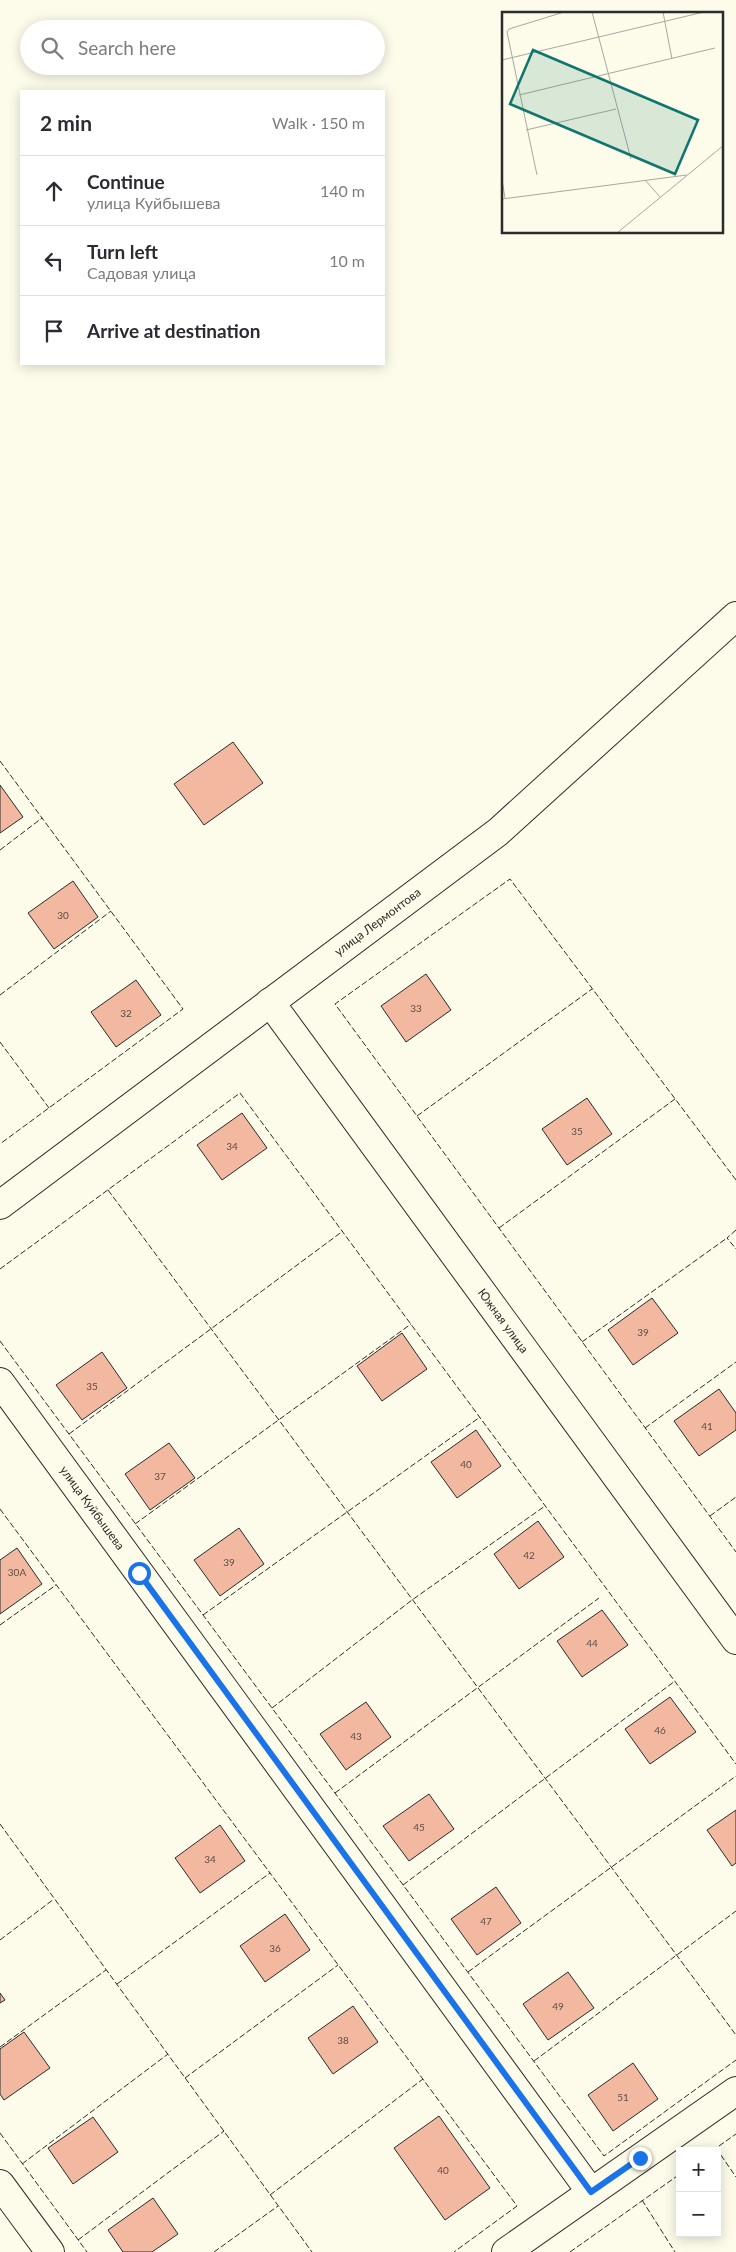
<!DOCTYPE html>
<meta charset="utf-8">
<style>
body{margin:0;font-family:Lato,sans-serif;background:#f2f2f3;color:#2b2b33}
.controls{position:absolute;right:15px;bottom:15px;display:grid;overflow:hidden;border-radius:0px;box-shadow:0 2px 12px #0003}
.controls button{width:45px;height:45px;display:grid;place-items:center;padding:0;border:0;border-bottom:1px solid #e1e1e2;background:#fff;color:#2b2b33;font:25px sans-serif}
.stop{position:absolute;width:15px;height:15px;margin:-11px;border:4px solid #1a73e8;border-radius:50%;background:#fff}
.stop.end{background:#1a73e8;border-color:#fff;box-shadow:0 1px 5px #0008}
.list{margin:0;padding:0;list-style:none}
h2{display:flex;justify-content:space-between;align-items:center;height:65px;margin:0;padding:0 20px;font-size:21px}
h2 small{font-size:16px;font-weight:400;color:#7c7c81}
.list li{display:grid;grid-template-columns:32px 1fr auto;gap:15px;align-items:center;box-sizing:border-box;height:70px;padding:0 20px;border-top:1px solid #e1e1e2}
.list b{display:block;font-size:19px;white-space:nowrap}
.list p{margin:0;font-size:16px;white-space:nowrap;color:#7c7c81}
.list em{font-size:16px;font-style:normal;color:#7c7c81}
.icon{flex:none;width:28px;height:28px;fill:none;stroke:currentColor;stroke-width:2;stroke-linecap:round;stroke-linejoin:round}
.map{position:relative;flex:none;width:736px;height:2252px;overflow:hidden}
.search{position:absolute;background:#fff;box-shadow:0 2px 12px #0003;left:20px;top:20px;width:365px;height:55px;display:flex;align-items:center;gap:12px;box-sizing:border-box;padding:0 18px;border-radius:28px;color:#7c7c81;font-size:19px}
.panel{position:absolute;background:#fff;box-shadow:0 2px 12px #0003;left:20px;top:90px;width:365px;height:275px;border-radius:0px}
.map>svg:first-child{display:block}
.building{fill:#f2b8a0;stroke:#2b2b2b}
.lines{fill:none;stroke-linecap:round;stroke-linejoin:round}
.street-casing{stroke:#2b2b2b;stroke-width:30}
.street{stroke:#fdfbea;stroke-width:28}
.fence{stroke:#2b2b2b;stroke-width:1;stroke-dasharray:6 2.5;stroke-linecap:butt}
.route{stroke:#1a73e8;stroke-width:6}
.labels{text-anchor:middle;stroke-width:4;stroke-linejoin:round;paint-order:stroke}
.number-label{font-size:10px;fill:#5d4e48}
.street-label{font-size:12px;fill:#2b2b2b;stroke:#fdfbea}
.inset-road{fill:none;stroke:#a9a89e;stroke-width:1}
.view{fill:#0f766e;fill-opacity:0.15;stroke:#0f766e;stroke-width:2.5}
.inset-edge{fill:none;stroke:#2b2b2b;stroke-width:2.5}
</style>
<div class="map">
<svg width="736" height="2252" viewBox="0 0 736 2252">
<rect width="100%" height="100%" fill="#fdfbea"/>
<path class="building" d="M233,742l30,41 -59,42 -30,-41z
M0,785l23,32 -23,16z
M73,881l25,36 -44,32 -26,-36z
M426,974l25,36 -45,32 -25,-36z
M136,980l25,35 -45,32 -25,-35z
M587,1098l25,36 -45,31 -25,-36z
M242,1113l25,35 -45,32 -25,-35z
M652,1298l26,35 -45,32 -25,-35z
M402,1333l25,36 -45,32 -25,-35z
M102,1352l25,36 -45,32 -26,-35z
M719,1389l17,24v17l-37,26 -25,-35z
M476,1430l25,36 -44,32 -26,-36z
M169,1443l26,35 -45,32 -25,-36z
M538,1521l26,36 -45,32 -25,-35z
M239,1528l25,36 -44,32 -26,-36z
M17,1548l25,36 -42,30v-54z
M602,1610l26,35 -46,32 -25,-36z
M670,1697l26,35 -46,32 -25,-35z
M366,1702l25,35 -45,33 -26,-36z
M429,1794l25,35 -45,32 -26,-35z
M736,1810v53l-4,3 -25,-36z
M220,1825l25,36 -45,32 -25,-35z
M496,1887l25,36 -44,32 -26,-36z
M285,1914l25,36 -45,32 -25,-36z
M568,1972l26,36 -46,32 -25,-36z
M0,1993l5,7 -5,3z
M353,2006l25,36 -45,32 -25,-36z
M24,2032l26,36 -46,32 -4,-6v-45z
M633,2063l25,36 -45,32 -25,-36z
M439,2116l51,72 -45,32 -51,-72z
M93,2117l25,35 -45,32 -25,-36z
M153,2198l25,36 -26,18h-29l-15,-22z"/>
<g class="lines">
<g class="street-casing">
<g id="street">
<path id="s1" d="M270,1002l466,638"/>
<path id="s2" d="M0,1205l498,-373 238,-216"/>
<path id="s3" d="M0,1382l591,810"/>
<path d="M0,2184l50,68"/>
<path d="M506,2252l230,-161"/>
</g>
</g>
<use href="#street" class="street"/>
<path class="fence" d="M0,761l183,248 -183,135
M0,850l42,-32
M0,995l111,-84
M0,1042l49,66
M417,1116l175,-127
M736,1180l-226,-301 -175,125 401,548
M108,1190l628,845
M499,1228l176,-129
M736,1230l-9,8 9,11
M0,1269l240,-176 496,671
M0,1341l604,815 132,-96
M582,1342l145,-104
M645,1428l91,-66
M69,1434l274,-203
M0,1509l517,697 -63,46
M710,1516l26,-19
M135,1524l276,-200
M203,1615l277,-198
M0,1625l56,-40
M272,1708l140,-108 133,-94
M335,1793l264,-195
M0,1824l312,428
M403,1885l272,-204
M0,1940l54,-41
M468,1972l268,-196
M117,1984l153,-111
M0,2047l106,-77
M534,2061l202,-150
M185,2078l153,-113
M0,2133l87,119
M716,2148l20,29
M712,2151l24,-17
M22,2164l146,-110
M270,2195l153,-116
M642,2200l33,52
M78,2240l146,-109
M214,2252l64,-46
M570,2252l110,-78"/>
</g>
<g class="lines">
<path class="route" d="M139,1573l452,619 49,-34"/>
</g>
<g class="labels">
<g class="number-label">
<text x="63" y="919">30</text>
<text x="416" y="1012">33</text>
<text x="126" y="1017">32</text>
<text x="577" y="1135">35</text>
<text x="232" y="1150">34</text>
<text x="643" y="1336">39</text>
<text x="92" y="1390">35</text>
<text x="707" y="1430">41</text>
<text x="466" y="1468">40</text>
<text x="160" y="1480">37</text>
<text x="529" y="1559">42</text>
<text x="229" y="1566">39</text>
<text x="17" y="1576">30А</text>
<text x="592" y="1647">44</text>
<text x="660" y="1734">46</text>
<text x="356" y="1740">43</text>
<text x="419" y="1831">45</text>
<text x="210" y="1863">34</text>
<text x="486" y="1925">47</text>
<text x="275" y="1952">36</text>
<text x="558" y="2010">49</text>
<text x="343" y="2044">38</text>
<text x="623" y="2101">51</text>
<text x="443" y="2174">40</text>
</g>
<g class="street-label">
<text dy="4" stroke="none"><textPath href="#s2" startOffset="472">улица Лермонтова</textPath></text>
<text dy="4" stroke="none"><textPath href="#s1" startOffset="395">Южная улица</textPath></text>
<text dy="4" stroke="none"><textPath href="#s3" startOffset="156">улица Куйбышева</textPath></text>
</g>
</g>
<g transform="translate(502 12)">
<rect width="221" height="221" fill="#fdfbea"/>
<path class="inset-road" d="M90,0l39,147M161,0l9,47M0,48l202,-48M17,83l196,-47M24,118l90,-21M35,163l-30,-143 2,-3 55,-17M0,168l3,18M144,169l14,16M0,187l185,-24M115,221l107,-88"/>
<path class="view" d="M31,38l165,70 -23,54 -165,-70z"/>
<rect width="221" height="221" class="inset-edge"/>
</g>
</svg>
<div class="controls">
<button>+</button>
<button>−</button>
</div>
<div class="stop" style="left:139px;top:1573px"></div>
<div class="stop end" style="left:640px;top:2158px"></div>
<div class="search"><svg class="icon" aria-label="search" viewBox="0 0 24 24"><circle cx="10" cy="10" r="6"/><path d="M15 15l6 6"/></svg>Search here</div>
<section class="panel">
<h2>2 min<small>Walk · 150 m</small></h2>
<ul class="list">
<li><svg class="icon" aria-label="ahead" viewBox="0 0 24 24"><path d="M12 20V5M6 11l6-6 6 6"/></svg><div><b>Continue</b><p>улица Куйбышева</p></div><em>140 m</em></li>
<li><svg class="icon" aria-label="left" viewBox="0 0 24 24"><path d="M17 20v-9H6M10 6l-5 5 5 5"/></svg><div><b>Turn left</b><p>Садовая улица</p></div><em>10 m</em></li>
<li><svg class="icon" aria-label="arrive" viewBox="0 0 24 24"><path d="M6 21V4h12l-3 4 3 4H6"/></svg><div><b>Arrive at destination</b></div></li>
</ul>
</section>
</div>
